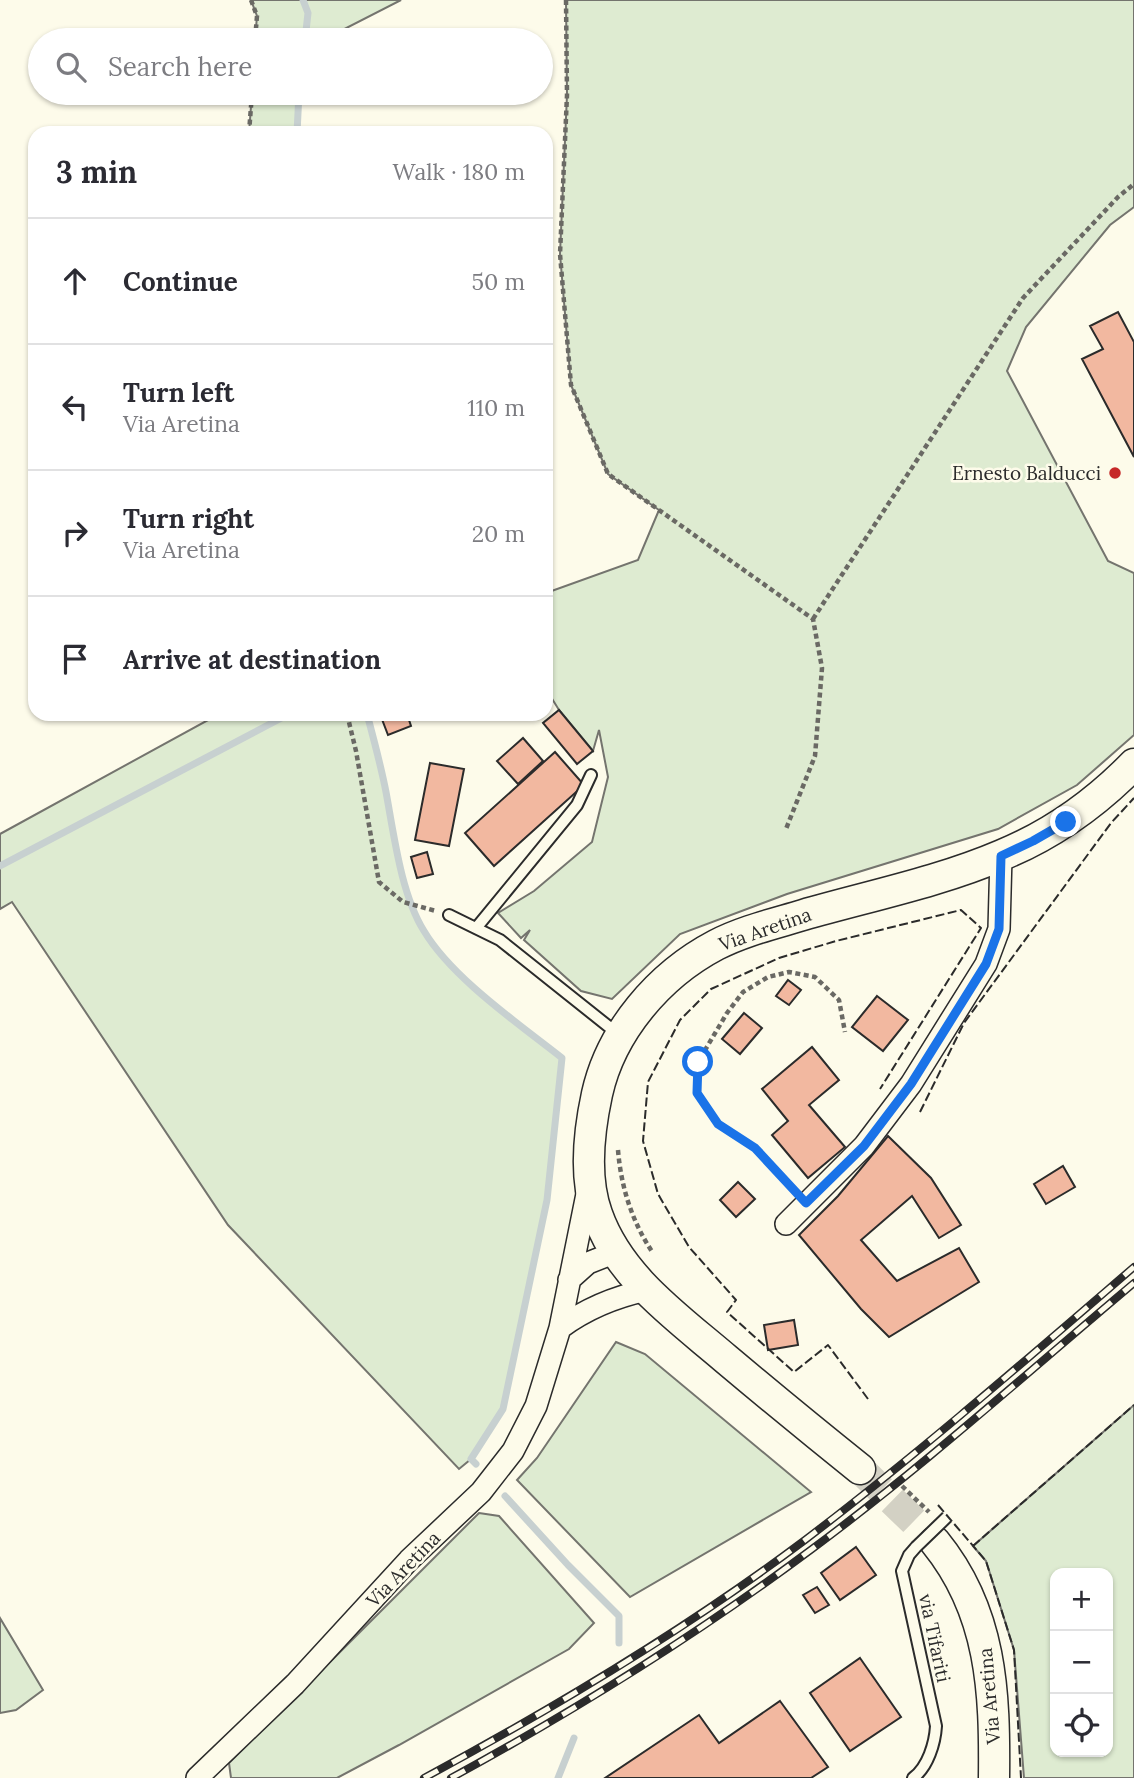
<!DOCTYPE html>
<meta charset="utf-8">
<style>
body{margin:0;font-family:Lora,serif;background:#f2f2f3;color:#2b2b33}
.controls{position:absolute;right:21px;bottom:21px;display:grid;overflow:hidden;border-radius:14px;box-shadow:0 2px 5px #0004}
.controls button{width:63px;height:63px;display:grid;place-items:center;padding:0;border:0;border-bottom:2px solid #e1e1e2;background:#fff;color:#2b2b33;font:35px sans-serif}
.stop{position:absolute;width:21px;height:21px;margin:-16px;border:5px solid #1a73e8;border-radius:50%;background:#fff}
.stop.end{background:#1a73e8;border-color:#fff;box-shadow:0 2px 7px #0008}
.list{margin:0;padding:0;list-style:none}
h2{display:flex;justify-content:space-between;align-items:center;height:91px;margin:0;padding:0 28px;font-size:30px}
h2 small{font-size:23px;font-weight:400;color:#7c7c81}
.list li{display:grid;grid-template-columns:46px 1fr auto;gap:21px;align-items:center;box-sizing:border-box;height:126px;padding:0 28px;border-top:2px solid #e1e1e2}
.list b{display:block;font-size:26px;white-space:nowrap}
.list p{margin:0;font-size:23px;white-space:nowrap;color:#7c7c81}
.list em{font-size:23px;font-style:normal;color:#7c7c81}
.icon{flex:none;width:38px;height:38px;fill:none;stroke:currentColor;stroke-width:2;stroke-linecap:round;stroke-linejoin:round}
.map{position:relative;flex:none;width:1134px;height:1778px;overflow:hidden}
.search{position:absolute;background:#fff;box-shadow:0 2px 5px #0004;left:28px;top:28px;width:525px;height:77px;display:flex;align-items:center;gap:18px;box-sizing:border-box;padding:0 24px;border-radius:38px;color:#7c7c81;font-size:26px}
.panel{position:absolute;background:#fff;box-shadow:0 2px 5px #0004;left:28px;top:126px;width:525px;height:595px;border-radius:21px}
.map>svg:first-child{display:block}
.green{fill:#deebd1;stroke:#74746e;stroke-width:2;fill-rule:evenodd}
.lines{fill:none;stroke-linecap:round;stroke-linejoin:round}
.stream{stroke:#c7d0d0;stroke-width:7}
.building{fill:#f2b8a0;stroke:#2b2b2b;stroke-width:2}
.secondary-tunnel{stroke:#d3d1c4;stroke-width:30;stroke-dasharray:30 15;stroke-linecap:butt}
.lane-casing{stroke:#2b2b2b;stroke-width:14}
.street-casing{stroke:#2b2b2b;stroke-width:24}
.secondary-casing{stroke:#2b2b2b;stroke-width:33}
.path{stroke:#6a6964;stroke-width:4.5;stroke-dasharray:5 3.5;stroke-linecap:butt}
.lane{stroke:#fdfbea;stroke-width:10}
.street{stroke:#fdfbea;stroke-width:21}
.secondary{stroke:#fdfbea;stroke-width:30}
.rail-casing{stroke:#2b2b2b;stroke-width:8}
.rail{stroke:#fdfbea;stroke-width:5;stroke-dasharray:16;stroke-linecap:butt}
.lane-bridge-casing{stroke:#2b2b2b;stroke-width:14;stroke-linecap:butt}
.lane-bridge{stroke:#fdfbea;stroke-width:10}
.fence{stroke:#2b2b2b;stroke-width:2;stroke-dasharray:9 3.5;stroke-linecap:butt}
.route{stroke:#1a73e8;stroke-width:9}
.poi-dot{fill:#c62828;stroke:#fdfbea;stroke-width:2.5}
.labels{text-anchor:middle;stroke-width:5;stroke-linejoin:round;paint-order:stroke}
.poi-label{font-size:19px;fill:#2b2b2b;stroke:#fdfbea;text-anchor:end}
.street-label{font-size:19px;fill:#2b2b2b;stroke:#fdfbea}
</style>
<div class="map">
<svg width="1134" height="1778" viewBox="0 0 1134 1778">
<rect width="100%" height="100%" fill="#fdfbea"/>
<path class="green" d="M251,0h150l-78,40h-68l2,-24z
M566,0h568v207l-24,18 -84,102 -19,44 101,190 26,12v162l-57,50 -79,44 -211,65 -107,40 -68,65 -31,-8 -57,-51 6,-10 -9,8 -23,-25 36,-22 58,-49 16,-65 -9,-47 -6,21 -34,-41 -13,-21v-96l92,-33 21,-50 -51,-36 -37,-89 -11,-131 7,-159z
M252,93h47l-2,40h-48z
M219,714h148c7,26 14,52 19,78 8,43 15,102 38,139 28,47 95,93 138,127l-15,142 -44,209 -32,50 -12,10 -231,-244 -216,-323 -12,7v-75z
M616,1342l29,12 166,138 -181,105 -113,-117 20,-22z
M1134,1405v373h-110l-10,-128 -28,-89 -13,-15zM1055,1573h53v179h-53z
M479,1513l20,3 95,107 -25,26 -170,96 -62,33h-106l-2,-15z
M0,1618l43,72 -27,20 -16,3z"/>
<g class="lines">
<path class="stream" d="M303,0l5,13 -3,27
M297,133l2,-40
M367,714c7,26 14,52 19,78 8,43 15,102 38,139 28,47 95,93 138,127l-15,142 -44,209 -32,50 5,5
M0,866l289,-152
M505,1496l63,69 51,51v27
M558,1778l16,-40"/>
</g>
<path class="building" d="M1118,312l16,30v115l-52,-98 21,-10 -13,-23z
M559,710l34,41 -16,13 -34,-41z
M380,714h27l4,12 -23,9z
M523,738l20,23 -25,23 -21,-23z
M555,752l29,33 -90,81 -29,-33z
M430,763l34,6 -15,77 -34,-6z
M427,852l6,22 -16,4 -6,-21z
M788,980l13,10 -12,15 -13,-9z
M877,996l31,24 -25,31 -31,-24z
M744,1013l18,15 -22,26 -18,-15z
M812,1047l27,33 -30,25 36,42 -37,31 -36,-43 16,-14 -26,-32z
M888,1136l43,42 30,47 -22,13 -27,-42 -51,44 36,41 62,-33 20,34 -90,55 -28,-28 -62,-74 39,-39z
M1063,1166l12,21 -29,17 -12,-20z
M738,1182l17,17 -19,18 -16,-17z
M794,1320l4,25 -30,5 -4,-25z
M856,1547l20,28 -36,25 -19,-27z
M817,1587l12,18 -14,8 -12,-18z
M860,1658l41,59 -51,34 -40,-58z
M780,1701l48,66 -17,11h-206l94,-63 20,28z"/>
<g class="lines">
<path class="secondary-tunnel" d="M860,1469l75,73"/>
<g class="lane-casing">
<path id="lane" d="M449,915l51,25 118,94
M477,927l100,-122 14,-30
M913,1778c15,-11 22,-35 23,-52l-34,-155 7,-16 7,-8"/>
</g>
<g class="street-casing">
<path id="street" d="M786,1224l78,-78 47,-62 75,-120 13,-35 2,-73
M569,1280l19,-17 28,-11
M560,1328c27,-20 54,-31 87,-38
M197,1778l98,-94 114,-124 72,-68 32,-41 23,-45 24,-78 28,-139"/>
</g>
<g class="secondary-casing">
<path id="secondary" d="M860,1469c-45,-36 -90,-73 -134,-110 -49,-42 -107,-82 -129,-145 -13,-36 -8,-83 0,-120 14,-63 62,-119 119,-149 27,-14 57,-21 87,-30 66,-19 136,-33 199,-60 51,-21 94,-52 132,-91
M935,1542c57,70 60,150 59,236"/>
</g>
<path class="path" d="M251,0l6,16 -2,24
M566,0l1,95 -7,159 11,131 37,89 205,145 9,49 -7,88 -29,73
M249,133l3,-40
M813,619l210,-321 95,-101 16,-13
M347,714l9,37 23,131 24,20 33,9
M618,1150c3,37 14,72 35,103
M791,1187l-36,-39 -37,-24 -21,-32 1,-30 29,-49 16,-21 25,-15 21,-5 26,5 24,23 6,32
M902,1486l27,26"/>
<use href="#lane" class="lane"/>
<use href="#street" class="street"/>
<use href="#secondary" class="secondary"/>
<g class="rail-casing">
<path id="rail" d="M424,1778c132,-71 261,-148 381,-238 113,-86 221,-180 329,-273
M451,1778c125,-68 247,-144 361,-229 112,-83 216,-177 322,-266"/>
</g>
<use href="#rail" class="rail"/>
<g class="lane-bridge-casing">
<path id="lane-bridge" d="M916,1547l31,-30"/>
</g>
<use href="#lane-bridge" class="lane-bridge"/>
<path class="fence" d="M920,1112l44,-89 147,-200 23,-25
M868,1399l-40,-54 -34,27 -67,-60 9,-12 -47,-53 -31,-53 -15,-53 5,-59 32,-62 31,-31 68,-31 57,-17 125,-31 20,18 -101,161
M938,1505l48,56 28,89 7,128
M973,1546l161,-141"/>
</g>
<g class="lines">
<path class="route" d="M698,1062l-1,31 21,31 37,24 51,55 58,-57 47,-62 75,-120 13,-35 2,-73 32,-15 33,-19"/>
</g>
<circle class="poi-dot" cx="1115" cy="473" r="7"/>
<g class="labels">
<g class="poi-label">
<text x="1101" y="480">Ernesto Balducci</text>
</g>
<g class="street-label">
<text transform="translate(765 929) rotate(-19)" y="7">Via Aretina</text>
<text transform="translate(403 1569) rotate(-46)" y="7">Via Aretina</text>
<text transform="translate(935 1638) rotate(78)" y="7">via Tifariti</text>
<text transform="translate(989 1696) rotate(-95)" y="7">Via Aretina</text>
</g>
</g>
</svg>
<div class="controls">
<button>+</button>
<button>−</button>
<button><svg class="icon" aria-label="locate" viewBox="0 0 24 24"><circle cx="12" cy="12" r="6"/><path d="M12 2v4M12 18v4M2 12h4M18 12h4"/></svg></button>
</div>
<div class="stop" style="left:698px;top:1062px"></div>
<div class="stop end" style="left:1066px;top:822px"></div>
<div class="search"><svg class="icon" aria-label="search" viewBox="0 0 24 24"><circle cx="10" cy="10" r="6"/><path d="M15 15l6 6"/></svg>Search here</div>
<section class="panel">
<h2>3 min<small>Walk · 180 m</small></h2>
<ul class="list">
<li><svg class="icon" aria-label="ahead" viewBox="0 0 24 24"><path d="M12 20V5M6 11l6-6 6 6"/></svg><div><b>Continue</b></div><em>50 m</em></li>
<li><svg class="icon" aria-label="left" viewBox="0 0 24 24"><path d="M17 20v-9H6M10 6l-5 5 5 5"/></svg><div><b>Turn left</b><p>Via Aretina</p></div><em>110 m</em></li>
<li><svg class="icon" aria-label="right" viewBox="0 0 24 24"><path d="M7 20v-9h11M14 6l5 5-5 5"/></svg><div><b>Turn right</b><p>Via Aretina</p></div><em>20 m</em></li>
<li><svg class="icon" aria-label="arrive" viewBox="0 0 24 24"><path d="M6 21V4h12l-3 4 3 4H6"/></svg><div><b>Arrive at destination</b></div></li>
</ul>
</section>
</div>
